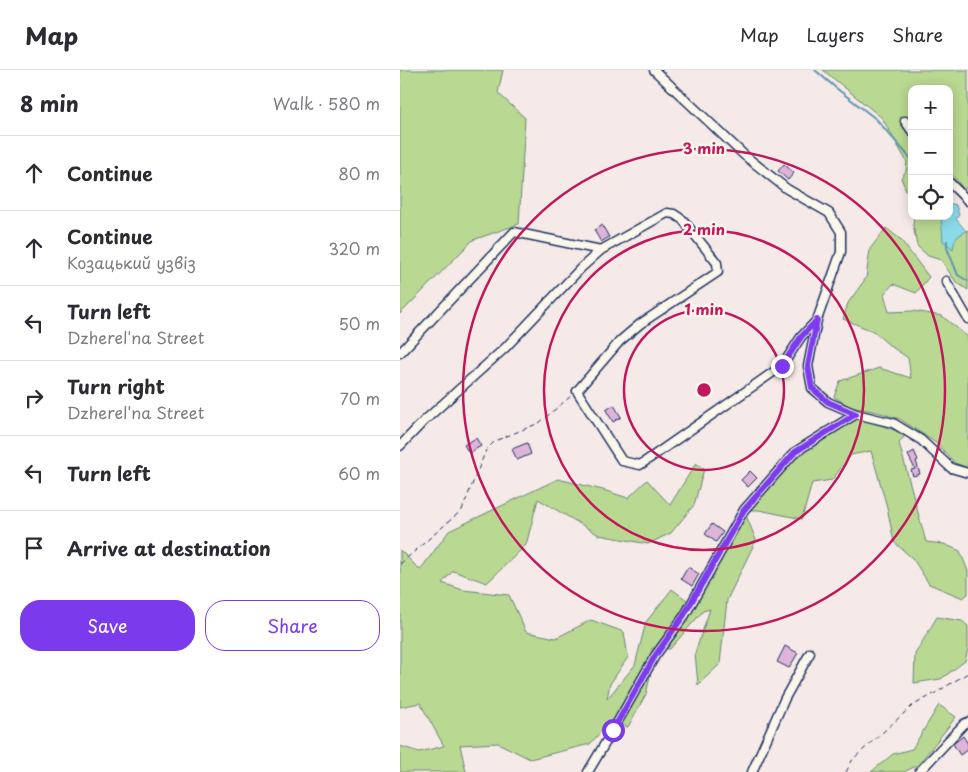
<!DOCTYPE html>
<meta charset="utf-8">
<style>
body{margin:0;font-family:"Playpen Sans",sans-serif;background:#f2f2f3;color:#2b2b33}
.controls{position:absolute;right:15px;top:15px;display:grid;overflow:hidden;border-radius:10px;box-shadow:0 2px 12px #0003}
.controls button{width:45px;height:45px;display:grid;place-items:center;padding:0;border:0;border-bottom:1px solid #e1e1e2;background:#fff;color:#2b2b33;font:25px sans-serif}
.stop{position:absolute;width:15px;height:15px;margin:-11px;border:4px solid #7c3aed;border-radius:50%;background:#fff}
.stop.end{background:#7c3aed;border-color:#fff;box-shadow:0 1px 5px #0008}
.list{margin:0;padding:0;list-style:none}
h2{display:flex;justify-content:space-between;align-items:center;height:65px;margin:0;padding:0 20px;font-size:21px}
h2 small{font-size:16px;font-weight:400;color:#7c7c81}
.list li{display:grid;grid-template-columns:32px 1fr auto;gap:15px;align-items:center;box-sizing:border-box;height:75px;padding:0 20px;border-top:1px solid #e1e1e2}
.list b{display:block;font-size:19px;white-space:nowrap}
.list p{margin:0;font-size:16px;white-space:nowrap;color:#7c7c81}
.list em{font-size:16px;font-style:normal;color:#7c7c81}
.actions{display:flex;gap:10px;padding:15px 20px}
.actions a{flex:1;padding:11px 0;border:1px solid #7c3aed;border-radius:20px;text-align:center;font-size:18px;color:#7c3aed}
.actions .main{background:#7c3aed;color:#fff}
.icon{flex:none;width:28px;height:28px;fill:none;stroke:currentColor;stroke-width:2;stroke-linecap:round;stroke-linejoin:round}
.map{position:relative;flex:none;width:568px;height:702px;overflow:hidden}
header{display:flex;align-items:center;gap:30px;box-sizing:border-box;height:70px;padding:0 25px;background:#fff;border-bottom:1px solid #e1e1e2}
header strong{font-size:24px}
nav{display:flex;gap:28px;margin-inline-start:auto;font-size:18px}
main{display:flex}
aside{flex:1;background:#fff}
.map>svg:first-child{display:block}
.green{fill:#b9d891;stroke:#6a8478}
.water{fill:#8bdae8;stroke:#5e96b1}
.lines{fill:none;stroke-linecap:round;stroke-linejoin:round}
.stream{stroke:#5e96b1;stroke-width:2}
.building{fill:#dfb4da;stroke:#1b2f5e}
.minor-casing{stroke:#1b2f5e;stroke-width:11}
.path{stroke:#1b2f5e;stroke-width:1;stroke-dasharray:5 4;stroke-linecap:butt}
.minor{stroke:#fbf7ec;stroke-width:8}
.route{stroke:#7c3aed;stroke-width:6}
.ring{fill:none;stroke:#c2185b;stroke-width:2.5}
.centre{fill:#c2185b;stroke:#fbf7ec;stroke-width:2.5}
.ring-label{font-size:15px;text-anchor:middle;font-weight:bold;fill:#c2185b;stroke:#fbf7ec;stroke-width:5;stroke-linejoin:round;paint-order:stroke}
</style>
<header>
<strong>Map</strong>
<nav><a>Map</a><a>Layers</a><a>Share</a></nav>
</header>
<main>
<aside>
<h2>8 min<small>Walk · 580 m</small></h2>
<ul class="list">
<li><svg class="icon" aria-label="ahead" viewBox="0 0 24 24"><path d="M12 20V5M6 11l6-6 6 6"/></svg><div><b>Continue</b></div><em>80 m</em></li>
<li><svg class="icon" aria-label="ahead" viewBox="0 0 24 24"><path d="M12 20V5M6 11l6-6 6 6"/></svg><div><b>Continue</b><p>Козацький узвіз</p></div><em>320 m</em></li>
<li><svg class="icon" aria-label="left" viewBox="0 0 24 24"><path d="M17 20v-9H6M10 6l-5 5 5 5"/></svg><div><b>Turn left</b><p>Dzherel'na Street</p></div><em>50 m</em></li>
<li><svg class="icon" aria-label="right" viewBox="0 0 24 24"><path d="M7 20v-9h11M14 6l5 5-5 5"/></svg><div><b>Turn right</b><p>Dzherel'na Street</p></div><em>70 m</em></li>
<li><svg class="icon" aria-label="left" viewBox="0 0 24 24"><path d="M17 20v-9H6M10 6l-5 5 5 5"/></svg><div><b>Turn left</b></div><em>60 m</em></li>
<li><svg class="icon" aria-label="arrive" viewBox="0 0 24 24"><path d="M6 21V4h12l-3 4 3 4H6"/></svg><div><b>Arrive at destination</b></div></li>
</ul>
<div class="actions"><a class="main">Save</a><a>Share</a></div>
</aside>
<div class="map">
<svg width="568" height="702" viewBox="0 0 568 702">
<rect width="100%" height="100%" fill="#f5eae8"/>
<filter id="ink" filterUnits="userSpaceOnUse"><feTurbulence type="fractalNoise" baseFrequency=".02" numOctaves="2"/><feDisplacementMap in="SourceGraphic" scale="10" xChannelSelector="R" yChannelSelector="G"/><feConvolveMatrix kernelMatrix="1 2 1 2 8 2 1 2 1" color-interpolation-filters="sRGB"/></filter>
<g filter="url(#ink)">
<path class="green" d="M0,0h103l-5,23 27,25 -6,106 -46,16 -73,74z
M423,0h145v115l-4,5 -15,-19v-82h-37v107l-6,-6 -5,-12 5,-7 1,-9 -25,-44z
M514,146h26l12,32c3,-12 5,-12 16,-18v60l-12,-8 -15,-22 -13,-4 -11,-10 -4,-21z
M486,158l14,11 29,38 -13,16 -23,-9 -9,10 5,18 25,-1 28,5 26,21v131l-13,-5 -19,-20 -36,-24 -23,-7 -26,-5 -17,-10 6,-16 39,-13 32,10 -3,-20 -19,-13 -16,-14 -30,-12 5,-16 18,-25 4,-29z
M452,347l16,4 38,13 -7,9 27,99 18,2 16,7 8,20v23l-5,4 -34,-14 -16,-25 -19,-17 -7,-35 -16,-56 -20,4 -19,25 -20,3 -10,36 -43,-9h-15l51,-58z
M296,393l8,6 -10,36 -23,28 -23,11 -49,-9 -61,-36 -12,46 -39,38 -34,-12 -11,12 21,7 46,5 17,37 30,6 35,-18 33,12 4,25 -18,27 -3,15 28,-34 11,-43 26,-33 16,12 33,-44 25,-42 10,25 -29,60 -7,64 -22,21 -3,-32 15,-44 -7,2 -33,38 -18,-1v20l-6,26 -18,33 -18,-5 -20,22 -60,15 -32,-16 -38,2 6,27h-66v-26l19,6 25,-6 -24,-43 -20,4v-157l20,20 29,-39 109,-52 45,11 25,8 19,-18 23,25z
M537,547l25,4 6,5v23l-3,12 -24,18 -27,4 1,-29z
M539,635l17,12 -38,48 -14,7h-33l22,-18 19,-5z"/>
<path class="water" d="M549,133l7,2 3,10 -3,4 10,12c-9,5 -12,8 -13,18l-10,-8 -2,-25h8z"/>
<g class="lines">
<path class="stream" d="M415,0l21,18 40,31 36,41
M547,171v7l11,27 10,6"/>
</g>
<path class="building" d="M384,94l10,9 -6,7 -10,-9z
M202,155l7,12 -8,5 -7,-12z
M214,335l7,12 -8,5 -7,-12z
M76,368l5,8 -12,7 -5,-8z
M127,373l4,11 -14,6 -5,-11z
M514,381l4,9 -2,1 4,13 -7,2 -2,-6 4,-1 -7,-14z
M350,401l7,7 -9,9 -7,-7z
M312,454l11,8 -7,10 -11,-8z
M288,497l11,7 -7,12 -11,-7z
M385,576l13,7 -9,15 -12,-6z
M563,666l5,8v5l-8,6 -7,-11z"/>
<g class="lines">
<g class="minor-casing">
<path id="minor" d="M254,0l90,85 43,34 42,24 12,19v20l-24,68 -4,21 -5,25 4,22 16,14 28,12 37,9 28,17 30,28 17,5
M505,51l7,10
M549,112l19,19
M546,211l22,38
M0,283l114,-121 87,18
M0,376l24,-25 81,-73 76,-80 20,-18 66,-37 7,1 9,6 34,43 1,9 -78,52 -20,17 -43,50 45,70 18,4 142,-99 19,-29 16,-17
M188,702l25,-42 42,-74 30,-41 59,-105 51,-58 61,-38
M352,702l33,-74 25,-45
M519,702l45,-48 4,-2"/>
</g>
<path class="path" d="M0,494l62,-54 24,-60 9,-9 44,-18 32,-27
M446,702l7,-13 59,-53 20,-11 36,-22"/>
<use href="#minor" class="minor"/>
</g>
</g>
<g class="lines" filter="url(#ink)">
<path class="route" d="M213,660l42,-74 29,-41 60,-105 51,-58 61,-38 -28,-12 -16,-14 -4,-22 9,-46 -16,17 -19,29"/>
</g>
<g class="ring">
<circle cx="304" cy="320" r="80"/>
<circle cx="304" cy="320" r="160"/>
<circle cx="304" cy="320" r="241"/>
</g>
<circle cx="304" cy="320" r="8" class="centre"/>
<g class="ring-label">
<text x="304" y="84">3 min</text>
<text x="304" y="165">2 min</text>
<text x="304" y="245">1 min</text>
</g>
</svg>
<div class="controls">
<button>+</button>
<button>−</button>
<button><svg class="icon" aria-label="locate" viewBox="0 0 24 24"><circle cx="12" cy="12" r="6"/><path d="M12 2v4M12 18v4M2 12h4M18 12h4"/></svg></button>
</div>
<div class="stop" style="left:213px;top:660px"></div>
<div class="stop end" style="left:382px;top:296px"></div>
</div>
</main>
